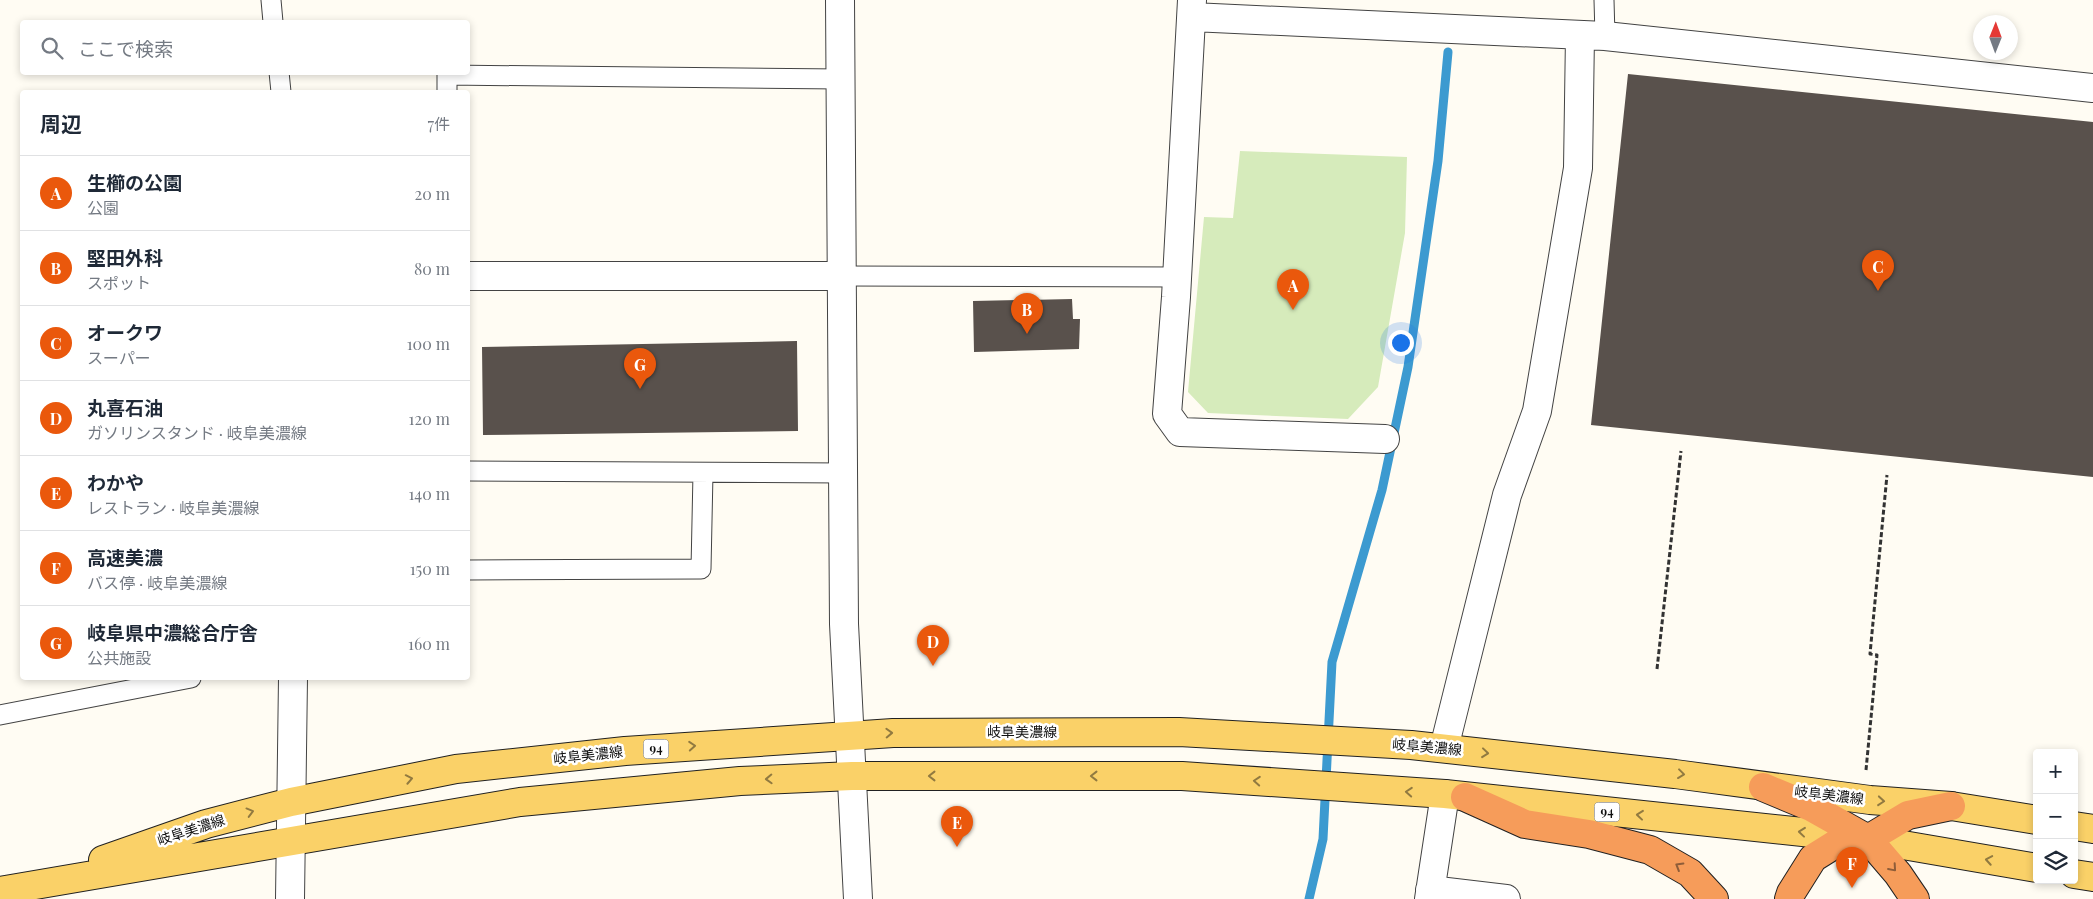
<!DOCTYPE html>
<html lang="ja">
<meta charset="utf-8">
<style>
body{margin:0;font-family:"Playfair Display","Noto Sans JP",serif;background:#f2f2f3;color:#1f2937}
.controls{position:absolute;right:15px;bottom:15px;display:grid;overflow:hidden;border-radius:5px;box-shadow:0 2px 8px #0003}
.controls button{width:45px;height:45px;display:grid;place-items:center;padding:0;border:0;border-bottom:1px solid #e0e1e3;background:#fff;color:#1f2937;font:25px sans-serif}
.compass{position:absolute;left:1973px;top:15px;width:45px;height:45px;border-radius:50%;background:#fff;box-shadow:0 2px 8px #0003;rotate:1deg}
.you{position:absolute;left:1400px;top:342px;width:18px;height:18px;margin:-12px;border:4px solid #fff;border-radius:50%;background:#1a73e8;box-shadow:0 0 0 8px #1a73e833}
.badge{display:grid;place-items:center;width:32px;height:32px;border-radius:50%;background:#ea580c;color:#fff;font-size:16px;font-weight:700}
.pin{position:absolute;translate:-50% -41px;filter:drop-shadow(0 1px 2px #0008)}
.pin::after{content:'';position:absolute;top:26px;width:18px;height:15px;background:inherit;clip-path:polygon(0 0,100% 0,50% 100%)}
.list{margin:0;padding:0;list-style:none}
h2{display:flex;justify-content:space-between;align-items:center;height:65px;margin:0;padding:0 20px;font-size:21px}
h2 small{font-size:16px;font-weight:400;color:#747a83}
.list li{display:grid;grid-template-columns:32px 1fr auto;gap:15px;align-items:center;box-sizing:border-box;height:75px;padding:0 20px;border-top:1px solid #e0e1e3}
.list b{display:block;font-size:19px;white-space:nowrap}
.list p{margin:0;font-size:16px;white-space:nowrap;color:#747a83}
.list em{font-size:16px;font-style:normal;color:#747a83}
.icon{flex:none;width:28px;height:28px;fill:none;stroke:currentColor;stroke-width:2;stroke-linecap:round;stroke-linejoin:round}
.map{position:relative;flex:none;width:2093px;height:899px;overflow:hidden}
.search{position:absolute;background:#fff;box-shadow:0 2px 8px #0003;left:20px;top:20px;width:450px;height:55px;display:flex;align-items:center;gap:12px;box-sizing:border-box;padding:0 18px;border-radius:5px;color:#747a83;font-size:19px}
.panel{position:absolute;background:#fff;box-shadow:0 2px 8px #0003;left:20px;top:90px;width:450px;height:590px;border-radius:5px}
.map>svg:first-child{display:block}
.green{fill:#d6ebbb}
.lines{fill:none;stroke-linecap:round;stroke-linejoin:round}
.stream{stroke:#3c9ad0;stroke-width:9}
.building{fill:#59514c}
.service-casing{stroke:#434343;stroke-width:21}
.minor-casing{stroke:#434343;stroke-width:30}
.tertiary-casing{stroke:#434343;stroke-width:30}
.primary-casing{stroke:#212121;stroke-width:30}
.motorway-casing{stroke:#212121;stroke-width:30}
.path{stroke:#323232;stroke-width:3;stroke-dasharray:5 2.5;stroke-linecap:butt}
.service{stroke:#fff;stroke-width:19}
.minor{stroke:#fff;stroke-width:28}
.tertiary{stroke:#fff;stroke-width:28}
.primary{stroke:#fad168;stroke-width:28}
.motorway{stroke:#f69c5a;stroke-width:28}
.oneway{stroke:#917a40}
.oneway2{stroke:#8e5d39}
.labels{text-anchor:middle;stroke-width:5;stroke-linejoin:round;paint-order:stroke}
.shield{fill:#fff;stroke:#585858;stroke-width:1}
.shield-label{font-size:12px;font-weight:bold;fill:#101010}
.street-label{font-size:14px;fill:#101010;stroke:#fff}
</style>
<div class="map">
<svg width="2093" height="899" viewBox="0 0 2093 899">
<rect width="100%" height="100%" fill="#fffcf3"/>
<path class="green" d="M1240,151l167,6 -2,76 -27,154 -30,32 -140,-6 -20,-21 16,-175 29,1z"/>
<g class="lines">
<path class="stream" d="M1309,899l14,-60 9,-177 50,-172 26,-123 30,-206 10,-109"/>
</g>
<path class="building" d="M1628,74l465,48v355l-502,-52z
M1072,299l1,20h7l-1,30 -105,3 -1,-51z
M797,341l1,90 -315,4 -1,-88z"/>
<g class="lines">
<g class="service-casing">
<path id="service" d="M271,0l2,22
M1604,0l1,36
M279,72l2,20
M447,92v-17l394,4
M843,276l334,1
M468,471l375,2
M468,570l233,-1 2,-96
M0,715l191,-37"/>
</g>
<g class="minor-casing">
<path id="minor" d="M1192,0l-16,297 -9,117 13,18 205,7
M1192,17l413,19 488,52
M468,276h375
M1444,748l63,-253 30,-84 41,-243 2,-133
M1430,890l76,9
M290,899l3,-221
M1429,899l16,-105"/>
</g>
<g class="tertiary-casing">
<path id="tertiary" d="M840,0l4,624 14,275"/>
</g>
<g class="primary-casing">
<path id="primary" d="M2074,826l19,3
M103,860l103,-36 85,-22 165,-33 169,-18 268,-18 286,-1 232,13 264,29 195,26 81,6 86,14
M2074,874l19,3
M0,891l520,-89 220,-21 112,-5h330l263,18 423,45 169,29"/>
</g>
<g class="motorway-casing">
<path id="motorway" d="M1763,787l48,20 57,32 30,35 17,25
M1465,797l60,27 64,10 61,16 40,23 24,26
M1789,899l2,-6 22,-35 24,-15 31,-4 40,-24 43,-9"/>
</g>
<path class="path" d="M1657,669l24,-218
M1866,770l11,-115 -7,-1 17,-179"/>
<use href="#service" class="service"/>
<use href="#minor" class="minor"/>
<use href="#tertiary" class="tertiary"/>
<use href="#primary" class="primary"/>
<use href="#motorway" class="motorway"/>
</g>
<defs><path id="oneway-chevron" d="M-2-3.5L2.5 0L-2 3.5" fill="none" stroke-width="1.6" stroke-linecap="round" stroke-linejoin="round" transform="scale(1.25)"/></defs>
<g class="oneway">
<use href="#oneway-chevron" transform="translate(889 733) rotate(-2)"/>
<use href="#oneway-chevron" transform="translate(692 746) rotate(-4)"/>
<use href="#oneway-chevron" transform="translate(1485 753) rotate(6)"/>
<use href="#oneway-chevron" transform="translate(1681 774) rotate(7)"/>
<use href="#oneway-chevron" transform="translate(932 776) rotate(-180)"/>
<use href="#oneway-chevron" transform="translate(1094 776) rotate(-180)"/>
<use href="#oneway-chevron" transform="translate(409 779) rotate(-11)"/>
<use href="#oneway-chevron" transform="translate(769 779) rotate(178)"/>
<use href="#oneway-chevron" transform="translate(1257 781) rotate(-176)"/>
<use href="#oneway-chevron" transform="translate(1409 792) rotate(-176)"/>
<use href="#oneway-chevron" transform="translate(1881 801) rotate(5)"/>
<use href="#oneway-chevron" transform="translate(250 812) rotate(-15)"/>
<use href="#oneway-chevron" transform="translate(1640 815) rotate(-174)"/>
<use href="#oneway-chevron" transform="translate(1802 832) rotate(-174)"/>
<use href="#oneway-chevron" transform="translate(1989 860) rotate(-170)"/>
</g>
<g class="oneway2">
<use href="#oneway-chevron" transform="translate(1679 866) rotate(-149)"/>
<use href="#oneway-chevron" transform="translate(1893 868) rotate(49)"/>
</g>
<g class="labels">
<g class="shield">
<rect x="643.5" y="739.5" width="25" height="19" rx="4"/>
<rect x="1594.5" y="802.5" width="25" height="19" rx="4"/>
</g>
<g class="shield-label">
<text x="656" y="753">94</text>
<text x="1607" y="816">94</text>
</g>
<g class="street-label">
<text x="1022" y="737">岐阜美濃線</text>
<text transform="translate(1427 747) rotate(5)" y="5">岐阜美濃線</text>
<text transform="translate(588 755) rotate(-6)" y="5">岐阜美濃線</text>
<text transform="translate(1829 795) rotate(7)" y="5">岐阜美濃線</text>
<text transform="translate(191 830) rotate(-18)" y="5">岐阜美濃線</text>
</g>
</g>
</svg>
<div class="controls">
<button>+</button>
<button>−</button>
<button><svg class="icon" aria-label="layers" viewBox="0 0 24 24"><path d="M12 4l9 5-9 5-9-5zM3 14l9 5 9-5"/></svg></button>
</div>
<svg class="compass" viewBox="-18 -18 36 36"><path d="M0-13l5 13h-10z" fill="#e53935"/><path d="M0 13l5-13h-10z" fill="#747a83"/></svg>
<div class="you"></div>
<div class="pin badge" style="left:1293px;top:310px">A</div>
<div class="pin badge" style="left:1027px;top:334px">B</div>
<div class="pin badge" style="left:1878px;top:291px">C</div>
<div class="pin badge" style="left:933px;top:666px">D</div>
<div class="pin badge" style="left:957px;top:847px">E</div>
<div class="pin badge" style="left:1852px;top:888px">F</div>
<div class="pin badge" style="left:640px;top:389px">G</div>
<div class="search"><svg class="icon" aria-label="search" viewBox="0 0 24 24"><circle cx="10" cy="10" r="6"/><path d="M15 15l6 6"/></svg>ここで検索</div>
<section class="panel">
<h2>周辺<small>7件</small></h2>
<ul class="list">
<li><span class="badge">A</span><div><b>生櫛の公園</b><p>公園</p></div><em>20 m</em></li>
<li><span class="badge">B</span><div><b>堅田外科</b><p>スポット</p></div><em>80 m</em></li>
<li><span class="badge">C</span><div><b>オークワ</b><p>スーパー</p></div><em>100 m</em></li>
<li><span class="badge">D</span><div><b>丸喜石油</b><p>ガソリンスタンド · 岐阜美濃線</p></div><em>120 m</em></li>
<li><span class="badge">E</span><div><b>わかや</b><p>レストラン · 岐阜美濃線</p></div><em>140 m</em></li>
<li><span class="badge">F</span><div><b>高速美濃</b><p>バス停 · 岐阜美濃線</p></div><em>150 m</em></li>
<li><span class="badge">G</span><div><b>岐阜県中濃総合庁舎</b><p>公共施設</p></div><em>160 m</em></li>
</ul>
</section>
</div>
